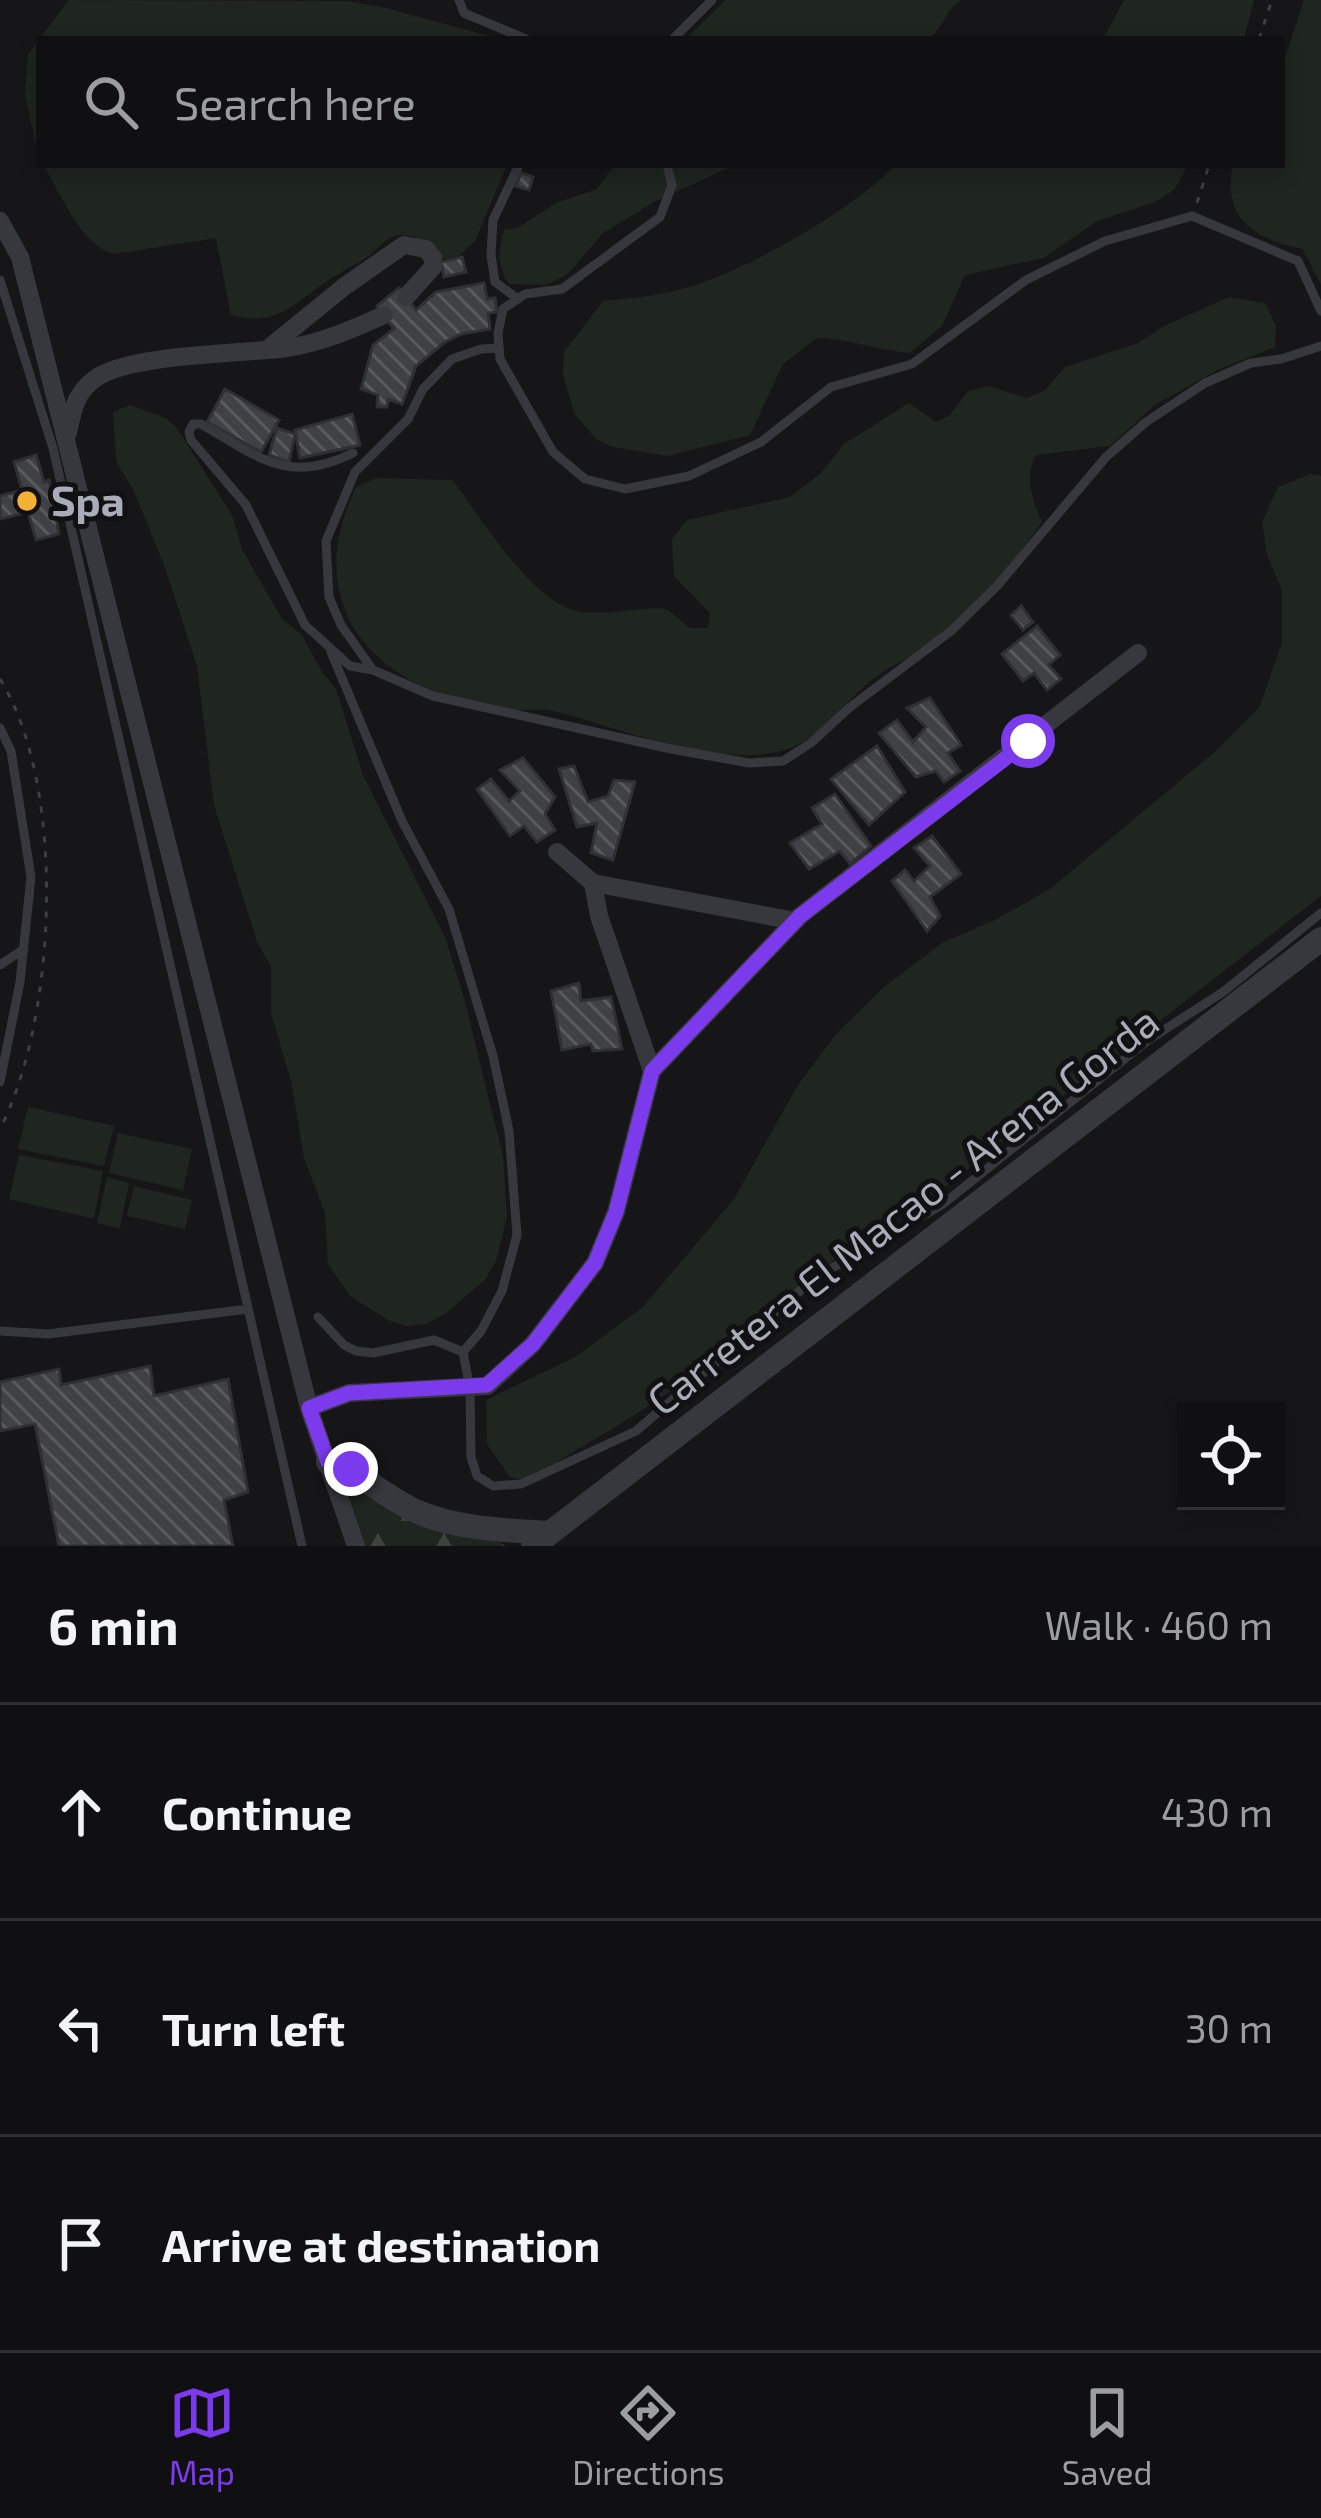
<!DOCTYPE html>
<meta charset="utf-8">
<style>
body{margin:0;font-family:"Exo 2",sans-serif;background:#1e1e20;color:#f1f3f6}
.controls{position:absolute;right:36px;bottom:36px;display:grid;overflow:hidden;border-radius:0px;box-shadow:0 6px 18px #0003}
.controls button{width:108px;height:108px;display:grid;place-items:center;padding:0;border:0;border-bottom:3px solid #303032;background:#101012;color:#f1f3f6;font:60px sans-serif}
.stop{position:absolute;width:36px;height:36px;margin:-27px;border:9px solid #7c3aed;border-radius:50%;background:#fff}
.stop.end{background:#7c3aed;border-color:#fff;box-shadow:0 3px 12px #0008}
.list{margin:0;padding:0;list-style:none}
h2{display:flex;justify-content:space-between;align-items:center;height:156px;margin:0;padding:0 48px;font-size:51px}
h2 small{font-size:39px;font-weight:400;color:#9c9d9f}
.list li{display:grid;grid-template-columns:78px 1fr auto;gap:36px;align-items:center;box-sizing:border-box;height:216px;padding:0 48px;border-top:3px solid #303032}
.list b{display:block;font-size:45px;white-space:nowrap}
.list em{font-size:39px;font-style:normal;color:#9c9d9f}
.icon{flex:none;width:66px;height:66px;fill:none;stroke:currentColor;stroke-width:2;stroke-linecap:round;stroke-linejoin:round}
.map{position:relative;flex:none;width:1321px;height:1546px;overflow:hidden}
.search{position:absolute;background:#101012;box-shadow:0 6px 18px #0003;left:36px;right:36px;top:36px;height:132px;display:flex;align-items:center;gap:30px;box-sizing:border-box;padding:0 42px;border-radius:0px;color:#9c9d9f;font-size:45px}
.sheet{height:804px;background:#101012}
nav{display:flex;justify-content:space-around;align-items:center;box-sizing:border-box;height:168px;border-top:3px solid #303032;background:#101012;font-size:33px;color:#9c9d9f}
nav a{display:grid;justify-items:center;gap:6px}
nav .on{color:#7c3aed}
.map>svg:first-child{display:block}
.green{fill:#1e261f}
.forest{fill:url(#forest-firs)}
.building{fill:url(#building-back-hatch);stroke:#303034;stroke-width:3}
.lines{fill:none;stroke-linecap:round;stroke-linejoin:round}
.path{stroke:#3d3f44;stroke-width:3;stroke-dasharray:6 9;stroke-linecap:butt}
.service{stroke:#37383d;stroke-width:9}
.minor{stroke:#37383d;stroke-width:18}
.tertiary{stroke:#37383d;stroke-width:24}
.route{stroke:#7c3aed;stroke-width:15}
.poi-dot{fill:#f2b134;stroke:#111113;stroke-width:4.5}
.labels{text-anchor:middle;stroke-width:10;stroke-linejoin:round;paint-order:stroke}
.poi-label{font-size:42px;font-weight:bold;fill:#a8adb8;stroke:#111113;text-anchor:start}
.street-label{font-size:42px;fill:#a8adb8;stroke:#111113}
</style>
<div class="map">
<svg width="1321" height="1546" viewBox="0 0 1321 1546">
<defs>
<pattern id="forest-firs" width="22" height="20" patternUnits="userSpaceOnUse" patternTransform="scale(3)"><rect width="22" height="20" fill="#1e261f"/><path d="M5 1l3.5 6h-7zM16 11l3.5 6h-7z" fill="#3c433d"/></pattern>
<pattern id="building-back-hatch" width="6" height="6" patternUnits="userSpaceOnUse" patternTransform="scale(3)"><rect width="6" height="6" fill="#404145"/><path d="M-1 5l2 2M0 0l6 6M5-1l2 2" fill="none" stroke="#595a5e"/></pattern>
</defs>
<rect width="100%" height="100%" fill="#161618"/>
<path class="green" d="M69,0l277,1 36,6 119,32h-462v120l-14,-64 3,-41z
M725,0h236c-15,10 -18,26 -31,39h-244z
M1124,0h130l-10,39h-141z
M1304,0h17v285l-18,-36c-48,-9 -82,-31 -70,-84h49v-98z
M43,165h464l-32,76 -16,15 -20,4 -4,-13c-12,-7 -28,-16 -44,-10 -7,4 -15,13 -21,18 -12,9 -27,15 -40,24 -36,24 -52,49 -99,36l-15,-77 -102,16c-33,-8 -54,-62 -71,-89z
M614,165h121l-79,36 -53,32 -35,41 -21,11 -38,-1c-12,-18 -11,-34 -5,-54l15,-3 37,-24 41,-14z
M895,165h293l-14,25 -19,12 -58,19 -53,37 -79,17 -23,51 -32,27c-32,-3 -61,-14 -93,-15l-34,26 -33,71 -82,21 -56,-9 -16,-8 -22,-26 -11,-38 1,-23 39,-51c27,-3 56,-5 83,-13 60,-17 167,-78 209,-123z
M1229,297l36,6 11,23 -1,21 -55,22 -64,35 -46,42 -74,9c-12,22 -4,44 6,67 -32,46 -72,92 -118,126 -15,11 -33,17 -47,28 -29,21 -51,57 -84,71 -61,26 -169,-17 -231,-34 -20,-6 -42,-1 -63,-4 -121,-19 -202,-99 -143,-222l20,-9 76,2c29,37 76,116 121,130 30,9 64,-5 94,-1l23,19h18l2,-15 -36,-37 -2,-37 15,-19 103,-23 31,-24 23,-29 65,-41 27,19 13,-6 19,-25 21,-5 38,12 18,-8 20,-23 73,-24 26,-17z
M130,405l36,13 10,9 56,88 10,34 40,70 20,16 20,37 14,17 27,86 82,162 19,61 39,158 4,61 -11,44 -11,19 -40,34 -19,10 -20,2 -18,-6 -38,-24 -22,-32 -3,-51 -21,-55 -13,-77 -20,-68v-47l-14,-24 -43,-137 -17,-139 -33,-101 -31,-76 -17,-28 -3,-49z
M1310,474l11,2v420l-380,294c-99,53 -169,125 -258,192 -49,37 -105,65 -156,99l-17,-4 -23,-33 -1,-44 91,-44 66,-49 91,-108 64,-114 39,-52 47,-46 58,-44 53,-23 55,-31 167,-139 42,-42 23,-65v-53l-15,-35 -5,-33 16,-35z
M28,1107l86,19 -10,40 -86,-17z
M118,1133l74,16 -9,41 -74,-17z
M19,1155l84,16 -9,48 -85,-20z
M107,1177l22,6 -9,45 -23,-5z
M134,1186l58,14 -7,29 -58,-13z"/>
<path class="forest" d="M362,1486l135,52 8,8h-140l-16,-51 3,-6z"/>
<path class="building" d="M521,173l12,4 -4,13 -13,-4z
M462,257l4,15 -22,5 -3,-15z
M484,283l3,16 8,-1 2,14 -9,1 2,16 -29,5 -16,8 -29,24 -14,38 -14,-5 -1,8h-10l1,-12 -17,-6 12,-44 21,-16 -17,-23 22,-18 17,22 20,-18z
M225,389l54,31 -18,32 -54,-30z
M352,414l8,31 -60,13 -5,-28z
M277,428l18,6 -6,28 -20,-7z
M36,455l8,27 5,-2 10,54 -23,6 -8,-28 -28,7v-23l22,-6 -8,-28z
M1021,606l12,16 -10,8 -12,-15z
M1037,626l23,29 -11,10 12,14 -14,11 -13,-17 -11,8 -21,-27z
M930,698l31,47 -13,8 12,18 -16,11 -8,-11 -20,6 -37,-44 18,-13 16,22 13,-15 -19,-19z
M877,746l28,46 -36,33 -38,-46z
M523,758l32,39 -10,17 10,16 -18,12 -13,-16 -14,10 -33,-47 14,-10 18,22 11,-10 -20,-21z
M574,766l14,36 20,-6 6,-16 21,2 -22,78 -22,-7 6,-30 -20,4 -18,-58z
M835,794l36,52 -21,18 -10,-13 -31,18 -19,-26 32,-19 -10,-16z
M932,836l29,38 -31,23 10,19 -13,15 -35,-50 13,-11 9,11 16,-15 -16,-18z
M579,983l2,18 30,-4 11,52 -29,2 -2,-7 -29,6 -11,-59z
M150,1366l4,30 74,-17 20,113 -24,8 9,46h-174l-24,-122 -35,7v-49l59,-13 2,16z"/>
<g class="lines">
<path class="path" d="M1259,39l13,-39
M1197,203l12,-38
M0,679c67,107 57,340 0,450"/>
<path class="service" d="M459,0l5,13 62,26
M673,39l39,-39
M667,165l5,20 -12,32 -98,72 -37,5 -22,15 -5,24 2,26 53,93 32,27 40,10 64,-13 72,-34 70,-55 81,-23 114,-84 79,-39 87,-25 106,45 23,50
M0,280l53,168 249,1098
M518,299l-23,-17 -4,-27 2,-35 26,-55
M353,453c-66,33 -96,3 -152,-29h-8l-4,8 2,8 55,65 59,120 45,41 23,4 60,26 238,53 78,14 34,-2 28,-18 38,-35 102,-77 46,-45 109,-129 40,-35 59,-39 46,-20 30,-4 40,-13
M373,670l-32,-45 -12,-28 -3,-56 29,-69 53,-53 15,-30 29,-30 29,-10 18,-1
M0,728l11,23 20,126 -11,105 -20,100
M0,965l24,-16
M318,1317l26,28 12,6 17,2 61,-13 29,12 18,-21 21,-40 15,-56 -8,-104 -16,-75 -44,-147 -47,-88 -71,-169
M0,1331l48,3 200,-25
M463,1352l7,37 1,68 6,19 16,10 28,-2 115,-53 179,-153 128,-74 204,-163 76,-49 98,-79"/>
<path class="minor" d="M0,221l20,36 289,1151 47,138
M270,347l75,-61 59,-41 22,4 7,9v9l-27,30
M68,433c5,-24 7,-40 28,-55 33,-24 146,-24 191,-30 34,-5 66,-19 97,-33
M557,852l36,31 202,38
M593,883l6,33 53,155
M309,1408l40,-15 138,-7 46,-42 62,-81 21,-51 36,-141 148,-155 338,-263"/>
<path class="tertiary" d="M328,1462c34,11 58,36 90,50 39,17 87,18 130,21
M533,1546l788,-607"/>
</g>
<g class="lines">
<path class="route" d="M351,1469l-23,-7 -19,-54 40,-15 138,-8 46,-41 62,-81 21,-51 36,-141 148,-155 228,-175"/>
</g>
<circle class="poi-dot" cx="27" cy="501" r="12"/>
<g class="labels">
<g class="poi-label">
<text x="51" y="516">Spa</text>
</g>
<g class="street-label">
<text transform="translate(903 1211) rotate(-38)" y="15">Carretera El Macao - Arena Gorda</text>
</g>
</g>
</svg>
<div class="controls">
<button><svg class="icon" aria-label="locate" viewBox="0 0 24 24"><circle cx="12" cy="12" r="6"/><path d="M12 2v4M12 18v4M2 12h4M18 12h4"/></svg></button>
</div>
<div class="stop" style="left:1028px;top:741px"></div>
<div class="stop end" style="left:351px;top:1469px"></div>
<div class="search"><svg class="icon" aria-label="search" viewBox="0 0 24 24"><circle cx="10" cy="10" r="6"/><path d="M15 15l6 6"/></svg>Search here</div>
</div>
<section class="sheet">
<h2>6 min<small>Walk · 460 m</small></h2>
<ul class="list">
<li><svg class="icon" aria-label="ahead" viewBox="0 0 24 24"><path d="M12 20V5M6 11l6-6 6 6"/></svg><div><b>Continue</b></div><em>430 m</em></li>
<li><svg class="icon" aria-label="left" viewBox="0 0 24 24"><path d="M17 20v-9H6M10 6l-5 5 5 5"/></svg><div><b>Turn left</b></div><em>30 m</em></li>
<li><svg class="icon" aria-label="arrive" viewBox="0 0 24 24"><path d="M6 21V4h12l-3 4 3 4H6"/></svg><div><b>Arrive at destination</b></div></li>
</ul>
</section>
<nav>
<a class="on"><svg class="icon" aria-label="map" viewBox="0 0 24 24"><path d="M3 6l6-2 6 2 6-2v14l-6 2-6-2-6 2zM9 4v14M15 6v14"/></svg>Map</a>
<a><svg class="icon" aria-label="directions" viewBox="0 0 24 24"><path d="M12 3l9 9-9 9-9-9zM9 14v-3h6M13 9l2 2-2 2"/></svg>Directions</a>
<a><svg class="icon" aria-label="saved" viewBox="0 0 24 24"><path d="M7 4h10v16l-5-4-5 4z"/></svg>Saved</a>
</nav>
